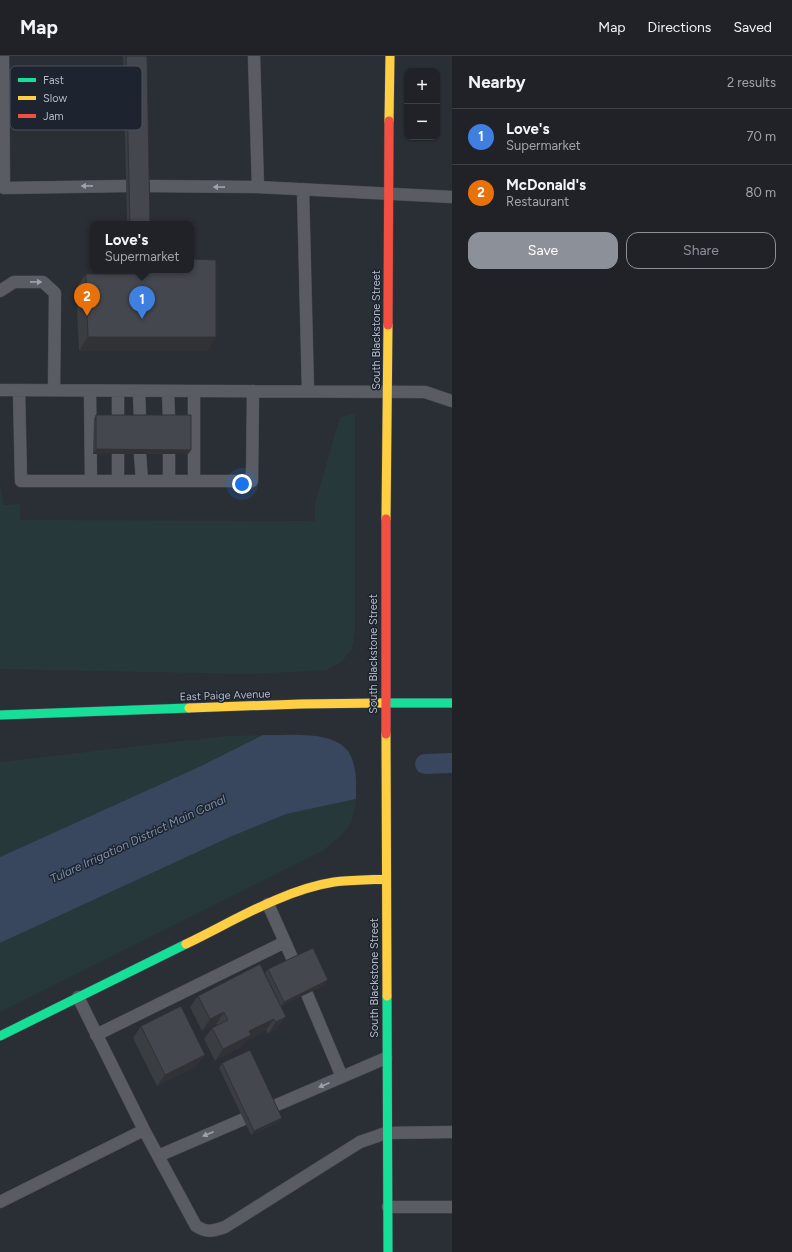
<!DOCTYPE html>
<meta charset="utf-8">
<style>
body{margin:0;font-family:Figtree,sans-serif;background:#282a30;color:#f1f3f6}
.controls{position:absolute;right:12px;top:12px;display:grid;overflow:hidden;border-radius:8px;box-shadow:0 1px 3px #0004}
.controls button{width:36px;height:36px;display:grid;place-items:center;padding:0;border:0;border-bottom:1px solid #3d3f45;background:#202228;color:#f1f3f6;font:20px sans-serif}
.you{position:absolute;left:242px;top:428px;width:14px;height:14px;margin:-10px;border:3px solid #fff;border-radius:50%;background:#1a73e8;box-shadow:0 0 0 6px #1a73e833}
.badge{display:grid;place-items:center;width:26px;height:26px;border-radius:50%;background:#8c9099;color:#fff;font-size:13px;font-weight:700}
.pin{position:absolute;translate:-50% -33px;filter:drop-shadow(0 1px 2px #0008)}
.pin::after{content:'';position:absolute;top:21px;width:14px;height:12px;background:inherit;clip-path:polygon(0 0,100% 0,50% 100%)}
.popup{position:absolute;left:90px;top:165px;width:104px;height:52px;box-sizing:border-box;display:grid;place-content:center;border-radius:8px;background:#202228;filter:drop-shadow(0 1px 3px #0005);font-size:13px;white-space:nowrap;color:#a2a4a8}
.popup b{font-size:15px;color:#f1f3f6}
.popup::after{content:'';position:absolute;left:50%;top:100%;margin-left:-8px;border:8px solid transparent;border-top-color:#202228}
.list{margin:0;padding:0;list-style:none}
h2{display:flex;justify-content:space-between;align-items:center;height:52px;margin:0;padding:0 16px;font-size:17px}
h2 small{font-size:13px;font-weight:400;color:#a2a4a8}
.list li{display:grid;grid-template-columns:26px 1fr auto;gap:12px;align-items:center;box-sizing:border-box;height:56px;padding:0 16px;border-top:1px solid #3d3f45}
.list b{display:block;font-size:15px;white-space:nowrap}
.list p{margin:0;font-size:13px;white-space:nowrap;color:#a2a4a8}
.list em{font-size:13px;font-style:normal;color:#a2a4a8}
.actions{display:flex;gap:8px;padding:12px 16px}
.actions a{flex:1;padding:9px 0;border:1px solid #8c9099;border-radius:12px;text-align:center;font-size:14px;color:#8c9099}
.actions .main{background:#8c9099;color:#fff}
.map{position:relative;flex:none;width:452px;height:1196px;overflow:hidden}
header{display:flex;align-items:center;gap:24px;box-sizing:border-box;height:56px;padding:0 20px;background:#202228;border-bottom:1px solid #3d3f45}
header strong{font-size:19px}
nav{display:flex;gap:22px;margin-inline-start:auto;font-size:14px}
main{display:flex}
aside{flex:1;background:#202228}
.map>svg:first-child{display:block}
.green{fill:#27383b}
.water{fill:#39475e}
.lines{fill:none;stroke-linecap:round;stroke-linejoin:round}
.canal{stroke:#39475e;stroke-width:20}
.lane-casing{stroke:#484a50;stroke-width:13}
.fast-casing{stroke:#484a50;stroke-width:10}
.slow-casing{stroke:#484a50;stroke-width:10}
.jam-casing{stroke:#484a50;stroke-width:10}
.lane{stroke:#595c63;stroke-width:12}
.fast{stroke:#16e098;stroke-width:9}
.slow{stroke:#ffcf43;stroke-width:9}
.jam{stroke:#f24e42;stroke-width:9}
.wall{fill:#3a3d42}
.shaded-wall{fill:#303236}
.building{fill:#44474d;stroke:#303236}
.oneway{fill:#9da2ad}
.labels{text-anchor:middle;stroke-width:3;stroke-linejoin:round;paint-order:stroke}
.street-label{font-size:11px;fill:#b4bac6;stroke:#1d242f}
.water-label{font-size:12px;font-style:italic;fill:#7d8fab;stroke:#1d242f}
.key{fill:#1d242f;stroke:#4a515c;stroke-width:1}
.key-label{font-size:11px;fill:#b4bac6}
</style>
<header>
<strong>Map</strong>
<nav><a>Map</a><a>Directions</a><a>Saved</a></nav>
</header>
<main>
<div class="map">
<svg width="452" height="1196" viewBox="0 0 452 1196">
<rect width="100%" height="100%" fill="#2a2e35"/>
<path class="green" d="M355,358v218l-3,17 -11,13 -13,8 -81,4 -247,-5v-185l4,21 16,-1v16l295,1v-17l25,-87z
M263,679l-62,31 -201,91v-95l225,-26z
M356,743c-2,29 -12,35 -34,52l-322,161v-69l230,-106 56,-23z"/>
<path class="water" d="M263,679c26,1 79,-7 89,24 5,13 4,26 4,40l-70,15 -56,23 -230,106v-86l201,-91z"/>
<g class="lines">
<path class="canal" d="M425,708l27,-1"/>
<g class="lane-casing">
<path id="lane" d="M3,0l1,132 122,-2
M254,0l4,131
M146,130l112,1 194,10
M303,133l5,202
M0,235l14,-9h29l12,11 -1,97
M0,334l425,2 27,9
M19,334l2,91h231l1,-90
M90,335l1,90
M118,335v28
M139,335l1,28
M168,335l1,28
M118,398v27
M140,398l2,27
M169,398v27
M194,425v-90
M285,886l8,18
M307,938l35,83
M78,941l66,133 52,96c11,7 17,5 29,1l135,-85 26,-9 66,-1
M96,979l189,-93 -17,-38
M272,1051l114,-49
M158,1100l86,-37
M0,1146l144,-72
M388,1151h64"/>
</g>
<g class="fast-casing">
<path id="fast" d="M381,647h71
M0,659l189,-7
M387,940l1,256
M0,980l186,-92"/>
</g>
<g class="slow-casing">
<path id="slow" d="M389,65l1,-65
M386,463l2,-194
M189,652l112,-4 80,-1
M386,678l1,262
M186,888c46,-22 97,-54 148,-62 17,-2 35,-2 52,-3"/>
</g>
<g class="jam-casing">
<path id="jam" d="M388,269l1,-204
M386,678v-215"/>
</g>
<use href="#lane" class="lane"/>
<use href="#fast" class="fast"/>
<use href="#slow" class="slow"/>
<use href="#jam" class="jam"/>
</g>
<path class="wall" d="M123,0h24l3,168h-23z
M134,214h57l25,67 -9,14h-128l-3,-63 10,-14h46v-2z
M96,359l95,35 -3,4h-95l1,-35z
M268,913l57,16 -44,21 -3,22 -10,6 -2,-4 -18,9 -5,7 -28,15 -11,-22 8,-11 5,-3 -1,-1 -14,7 -12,-24 8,-11 81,6 -14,-29z
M141,970l56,40 -40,20 -24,-48z
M222,1007l60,55 -3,4 -28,13 -32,-67z"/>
<path class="shaded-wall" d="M88,281h128l-9,14h-128z
M96,393l95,1 -3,4h-95z
M328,924l-3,5 -44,21 3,-4z
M224,956l-8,12 -14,7 8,-12z
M286,961l-8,11 -10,6 8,-12z
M274,963l-8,11 -18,9 -5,7 -28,15 8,-12 26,-18z
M205,999l-8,11 -40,20 8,-11z
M282,1062l-3,4 -28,13 3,-4z"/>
<path class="building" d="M126,0h21l3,168h-20z
M191,203l25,1v77h-128l-2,-63h56v-4h49z
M96,359h95v35l-95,-1z
M313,892l15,32 -44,22 -16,-33z
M260,908l26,53 -10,5 -2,-3 -25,12 2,4 -28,14 -11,-21 16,-8 -4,-8 -14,7 -12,-23z
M181,950l24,49 -40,20 -24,-49z
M250,994l32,68 -28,13 -32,-68z"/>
<defs><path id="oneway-solid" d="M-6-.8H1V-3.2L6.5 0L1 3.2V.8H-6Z"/></defs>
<g class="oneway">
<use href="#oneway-solid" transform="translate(87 130) rotate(179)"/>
<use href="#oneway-solid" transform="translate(219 131) rotate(-179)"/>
<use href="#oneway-solid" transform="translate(36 226) rotate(1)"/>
<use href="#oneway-solid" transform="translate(324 1029) rotate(157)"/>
<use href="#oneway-solid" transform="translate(208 1078) rotate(157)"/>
</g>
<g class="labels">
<g class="street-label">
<text transform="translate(376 274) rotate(-90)" y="4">South Blackstone Street</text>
<text transform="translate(373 598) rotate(-90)" y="4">South Blackstone Street</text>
<text transform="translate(225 639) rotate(-2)" y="4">East Paige Avenue</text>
<text transform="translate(374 922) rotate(-90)" y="4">South Blackstone Street</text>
</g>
<g class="water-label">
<text transform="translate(138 783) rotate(-25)" y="4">Tulare Irrigation District Main Canal</text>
</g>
</g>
<rect x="10" y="10" width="132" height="64" rx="6" class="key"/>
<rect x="18" y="22" width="18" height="4" fill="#16e098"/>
<rect x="18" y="40" width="18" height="4" fill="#ffcf43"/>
<rect x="18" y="58" width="18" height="4" fill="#f24e42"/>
<g class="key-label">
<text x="43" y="28">Fast</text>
<text x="43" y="46">Slow</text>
<text x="43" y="64">Jam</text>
</g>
</svg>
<div class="controls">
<button>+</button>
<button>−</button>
</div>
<div class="you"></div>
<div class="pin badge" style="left:142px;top:263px;background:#3f7fe0">1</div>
<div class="popup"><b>Love's</b>Supermarket</div>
<div class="pin badge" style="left:87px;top:260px;background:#e8710a">2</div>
</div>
<aside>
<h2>Nearby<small>2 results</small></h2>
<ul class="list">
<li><span class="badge" style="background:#3f7fe0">1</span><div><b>Love's</b><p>Supermarket</p></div><em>70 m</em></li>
<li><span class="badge" style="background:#e8710a">2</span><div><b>McDonald's</b><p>Restaurant</p></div><em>80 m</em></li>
</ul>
<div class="actions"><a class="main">Save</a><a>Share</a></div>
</aside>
</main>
